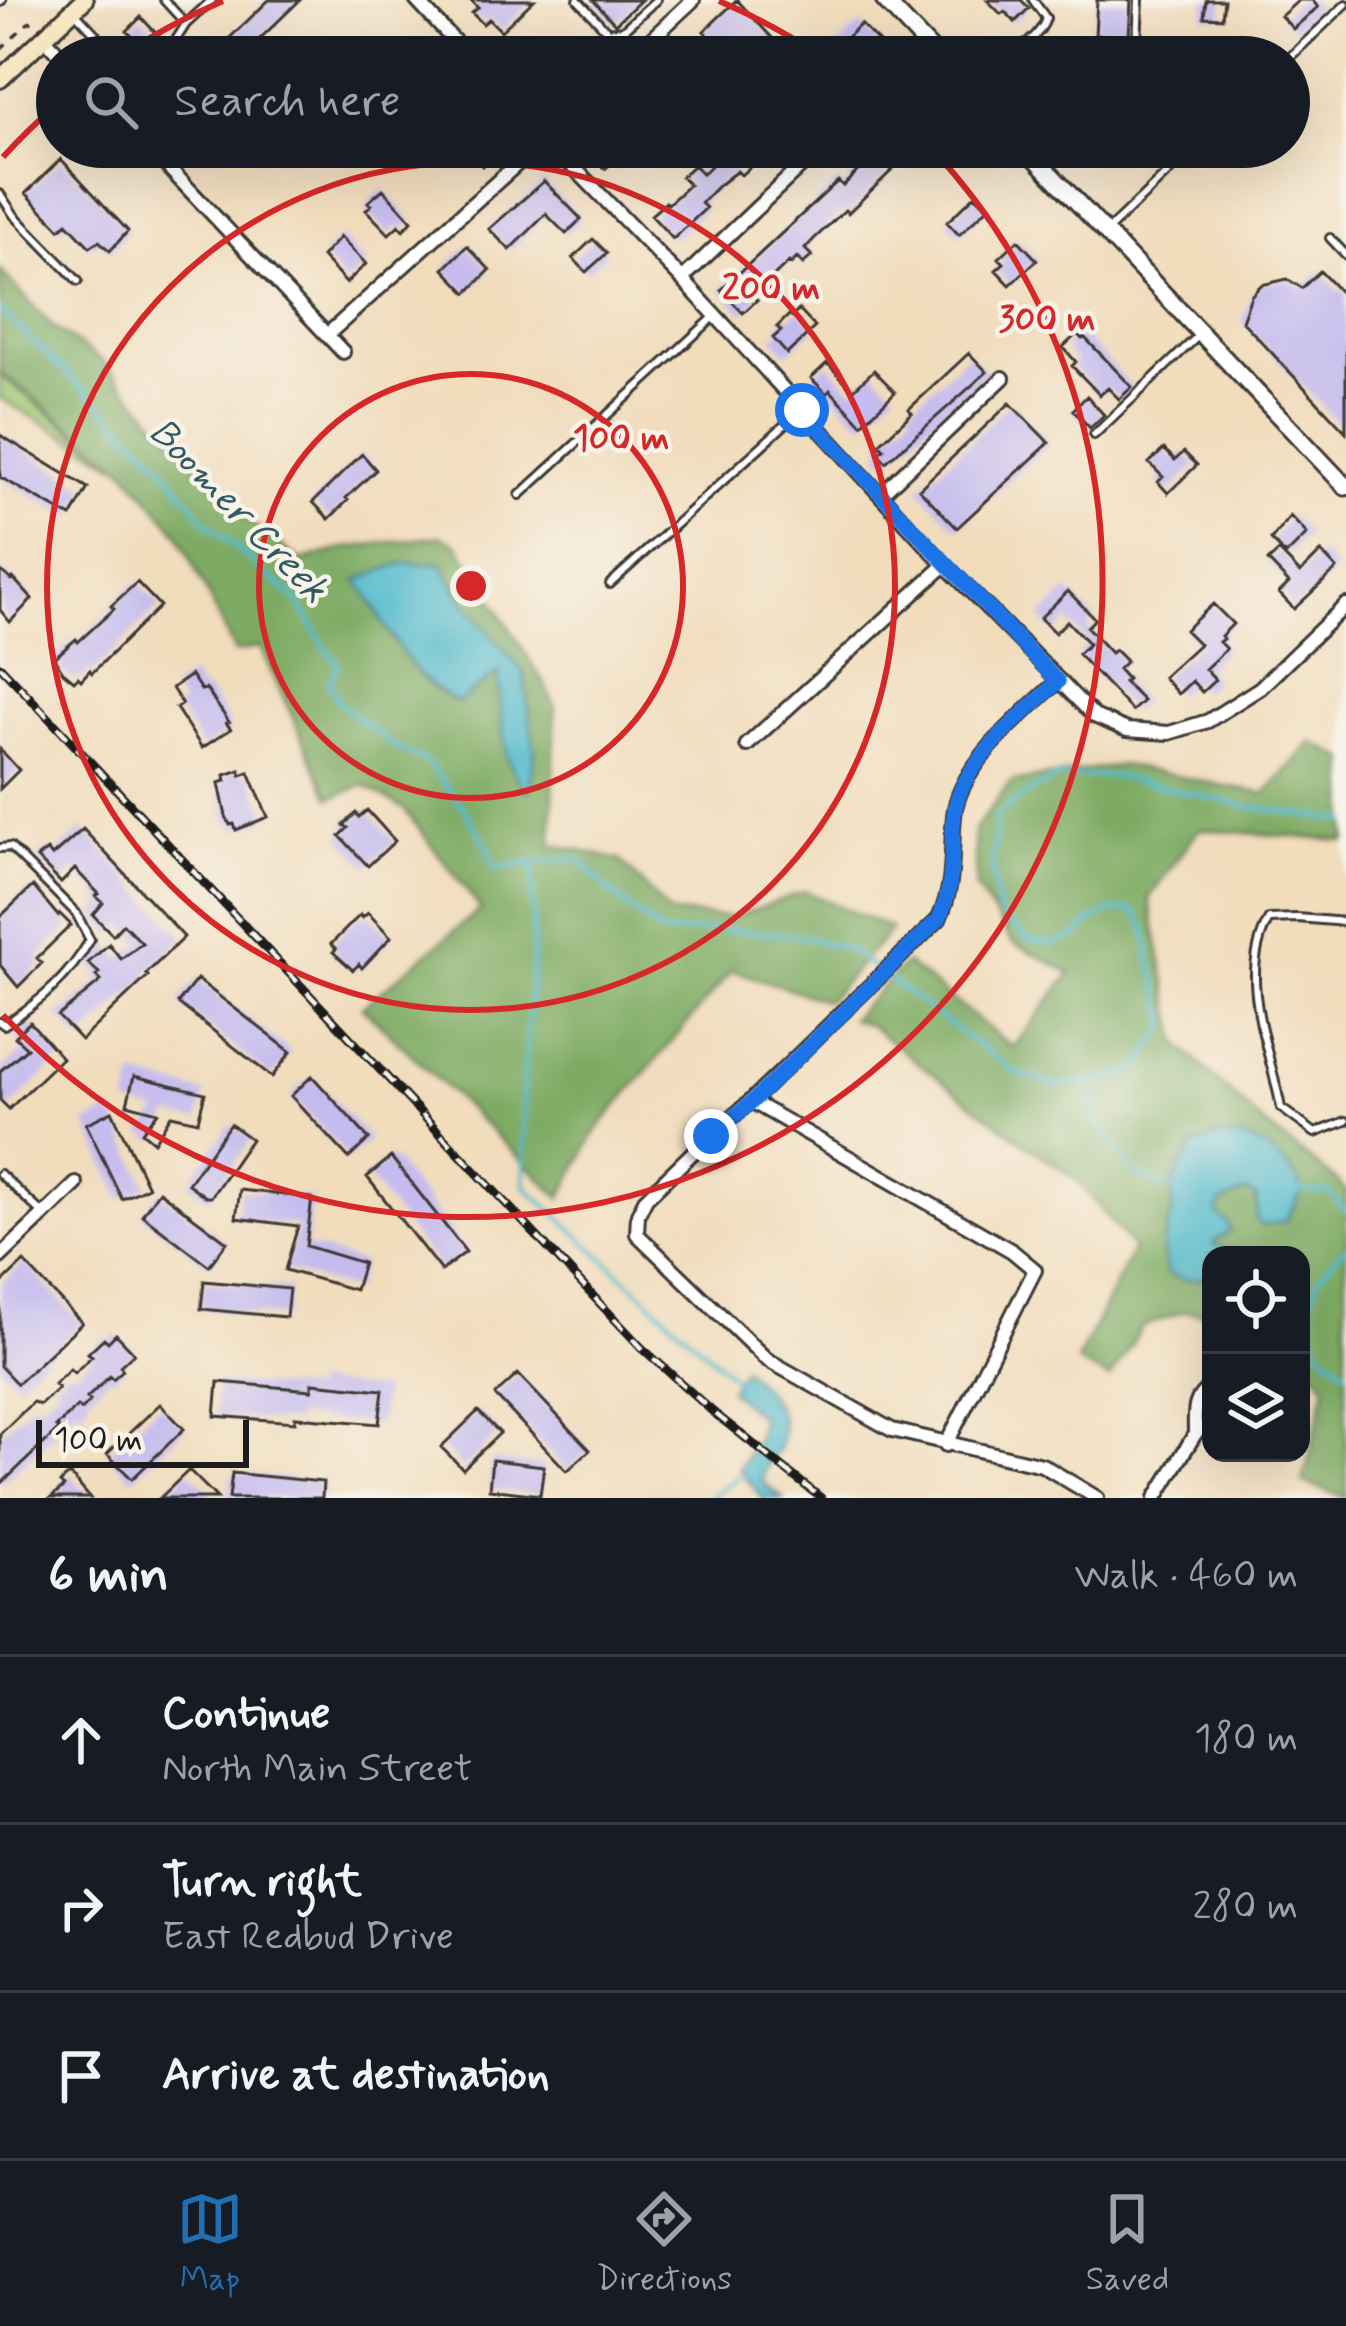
<!DOCTYPE html>
<meta charset="utf-8">
<style>
body{margin:0;font-family:Mynerve,sans-serif;background:#20242c;color:#f1f3f6}
.controls{position:absolute;right:36px;bottom:36px;display:grid;overflow:hidden;border-radius:24px;box-shadow:0 12px 48px #0002}
.controls button{width:108px;height:108px;display:grid;place-items:center;padding:0;border:0;border-bottom:3px solid #363941;background:#171b24;color:#f1f3f6;font:60px sans-serif}
.scale{position:absolute;left:36px;bottom:30px;width:213px;box-sizing:border-box;padding-left:12px;border:6px solid #1c1c1c;border-top:0;font-size:33px;line-height:42px;white-space:nowrap;color:#1c1c1c;-webkit-text-stroke:9px #f7f3e8;paint-order:stroke}
.stop{position:absolute;width:36px;height:36px;margin:-27px;border:9px solid #1a73e8;border-radius:50%;background:#fff}
.stop.end{background:#1a73e8;border-color:#fff;box-shadow:0 3px 12px #0008}
.list{margin:0;padding:0;list-style:none}
h2{display:flex;justify-content:space-between;align-items:center;height:156px;margin:0;padding:0 48px;font-size:51px}
h2 small{font-size:39px;font-weight:400;color:#9ea1a6}
.list li{display:grid;grid-template-columns:78px 1fr auto;gap:36px;align-items:center;box-sizing:border-box;height:168px;padding:0 48px;border-top:3px solid #363941}
.list b{display:block;font-size:45px;white-space:nowrap}
.list p{margin:0;font-size:39px;white-space:nowrap;color:#9ea1a6}
.list em{font-size:39px;font-style:normal;color:#9ea1a6}
.icon{flex:none;width:66px;height:66px;fill:none;stroke:currentColor;stroke-width:2;stroke-linecap:round;stroke-linejoin:round}
.map{position:relative;flex:none;width:1346px;height:1498px;overflow:hidden}
.search{position:absolute;background:#171b24;box-shadow:0 12px 48px #0002;left:36px;right:36px;top:36px;height:132px;display:flex;align-items:center;gap:30px;box-sizing:border-box;padding:0 42px;border-radius:66px;color:#9ea1a6;font-size:45px}
.sheet{height:660px;background:#171b24}
nav{display:flex;justify-content:space-around;align-items:center;box-sizing:border-box;height:168px;border-top:3px solid #363941;background:#171b24;font-size:33px;color:#9ea1a6}
nav a{display:grid;justify-items:center;gap:6px}
nav .on{color:#1f6fb2}
.map>svg:first-child{display:block}
.green{fill:#9ec671;stroke:#5d7146;stroke-width:3}
.forest{fill:#7eab63;stroke:#4d6440;stroke-width:3}
.water{fill:#4fb9cc;stroke:#366a74;stroke-width:3}
.lines{fill:none;stroke-linecap:round;stroke-linejoin:round}
.stream{stroke:#4fb9cc;stroke-width:4.5}
.building{fill:#c5bbee}
.service-casing{stroke:#3c3934;stroke-width:12}
.minor-casing{stroke:#3c3934;stroke-width:18}
.tertiary-casing{stroke:#3c3934;stroke-width:21}
.secondary-casing{stroke:#3c3934;stroke-width:22}
.path{stroke:#3c3934;stroke-width:3;stroke-dasharray:9 9;stroke-linecap:butt}
.service{stroke:#fff;stroke-width:6}
.minor{stroke:#fff;stroke-width:12}
.tertiary{stroke:#fff;stroke-width:15}
.secondary{stroke:#f7e8c3;stroke-width:16}
.rail-casing{stroke:#1c1c1c;stroke-width:9}
.rail{stroke:#f7f3e8;stroke-width:4.5;stroke-dasharray:14;stroke-linecap:butt}
.route{stroke:#1a73e8;stroke-width:15}
.ring{fill:none;stroke:#d62828;stroke-width:6}
.labels{text-anchor:middle;stroke-width:9;stroke-linejoin:round;paint-order:stroke}
.water-label{font-size:39px;font-style:italic;fill:#305b62;stroke:#f7f3e8}
.centre{fill:#d62828;stroke:#f7f3e8;stroke-width:6}
.ring-label{font-size:36px;text-anchor:middle;font-weight:bold;fill:#d62828;stroke:#f7f3e8;stroke-width:9;stroke-linejoin:round;paint-order:stroke}
</style>
<div class="map">
<svg width="1346" height="1498" viewBox="0 0 1346 1498">
<rect width="100%" height="100%" fill="#f7f3e8"/>
<filter id="ink" filterUnits="userSpaceOnUse"><feTurbulence type="fractalNoise" baseFrequency=".00833" numOctaves="2"/><feDisplacementMap in="SourceGraphic" scale="24" xChannelSelector="R" yChannelSelector="G"/><feConvolveMatrix kernelMatrix="1 2 1 2 8 2 1 2 1" color-interpolation-filters="sRGB"/></filter>
<filter id="wash" filterUnits="userSpaceOnUse"><feTurbulence type="fractalNoise" baseFrequency=".004" numOctaves="4" result="noise"/><feDisplacementMap in="SourceGraphic" scale="48" xChannelSelector="R" yChannelSelector="G"/><feGaussianBlur stdDeviation="2.7" result="paint"/><feColorMatrix in="noise" values="0 0 0 0 0 0 0 0 0 0 0 0 0 0 0 0 0 1.4 0 .05"/><feComposite in="paint" operator="in"/></filter>
<g filter="url(#wash)">
<rect width="100%" height="100%" fill="#f1dcbc"/>
<path class="green" d="M0,375l118,91 -118,-68z"/>
<path class="forest" d="M0,270l54,58 48,33 142,157 57,43 44,-13 96,-12 17,9 86,138 11,23 -3,138 68,16 50,54 64,3 71,-26 87,38 -65,72 -95,-31 -136,161 -35,67 -199,-191 119,-98 -77,-100 -40,-24 -34,13 -70,-151 -25,5 -56,-118 -55,-66 -124,-96z
M1312,742l34,17v82l-147,-12 -50,69 30,146 82,78 75,58 10,11v307l-43,-16 23,-96 -25,-35v-96h-90v59l-27,-3 -42,16 -32,52 -33,-17 56,-113 -55,-68 -70,-50 -139,-106 -18,-6 55,-56 107,85 58,-75 -59,-31 -36,-54 -2,-58 37,-48 111,-17 143,29z"/>
<path class="water" d="M439,563l4,3 22,38 59,69 11,80 -6,39c-29,-20 -28,-85 -31,-119l-40,30c-51,-24 -71,-78 -100,-123l40,-16z
M1216,1137c10,0 21,-1 30,2 22,7 47,30 57,51l-17,31 -24,5 -6,-6 1,-23 -11,-5 -25,11 -4,12 10,7 4,9 -17,11v3l35,10h-38v21c-17,4 -30,6 -45,-4l-3,-29 9,-28v-26l7,-20 15,-23z
M743,1368c21,19 50,48 36,78 -6,15 -17,18 -16,36l20,16h-21l-23,-29 19,-34 2,-18 -31,-27z"/>
<g class="lines">
<path class="stream" d="M0,310l160,152 47,61 90,77 32,53 10,11 -10,18 11,22 54,43 33,15 38,48 22,36 9,22c28,-3 55,-10 83,-9l32,34 51,41 56,-5 77,6 53,14 168,124 41,13 38,-4 36,-10 14,-13 23,-36 -18,-65 -4,-27 -11,-20c-20,-4 -46,6 -56,24l-27,9 -24,-4 -30,-28 -6,-46 5,-51 34,-24 27,-15h57l135,31 96,14
M533,865v92l-10,132 2,97 214,196
M1095,1083l-2,33 42,58 37,15 6,-1
M1301,1190l14,3 14,-1 17,19
M1346,1247c-8,9 -20,18 -26,29 -9,17 -13,50 -3,67 6,11 19,20 29,27
M709,1498l34,-24"/>
</g>
<g id="blocks">
<path class="building" d="M269,0h31l-59,57h-31z
M470,0h64l-33,31 -12,-12 -6,5 -11,-11 6,-5z
M593,0h48l-26,24z
M737,0l36,39 -19,18h-26l-24,-26z
M987,0h34l8,8 -14,14 -10,-11 -4,3z
M1097,0h34l-2,36 -34,-1z
M1206,0h18l-2,18 -18,-1z
M1299,0h13l6,7 -25,22 -12,-13z
M141,17l22,24 -14,13 -22,-23z
M861,24l20,21 -13,12h-42z
M584,33l10,9 -6,6 3,3 -6,6h-26z
M465,147h39l-22,19z
M585,147h44l-24,22z
M731,147h20l10,10 -20,18 -4,-4 -18,14 -18,18 5,5 -33,31 -22,-24 15,-13 2,2 21,-19 -8,-8 13,-12 8,9z
M881,147h35l-68,66 -3,-3 -31,29 -9,10 7,7 -9,8 -6,-6 -6,6 -2,-2 -36,34 4,4 -14,13 -22,-23 117,-109 5,5z
M61,159l67,72 -18,20 -11,-10 -9,6 -23,-24 -7,6 -34,-36z
M544,181l37,38 -15,15 -20,-20 -36,36 -21,-21z
M383,189l29,32 -9,9 -4,-5 -10,9 -23,-24 5,-5 -3,-3z
M975,195l13,13 -29,27 -12,-13z
M340,237l26,27 -20,19 -24,-26z
M593,239l14,14 -21,19 -13,-14z
M1018,240l19,20 -27,25 -14,-15 8,-7 -5,-5z
M467,246l23,24 -23,23 -23,-24z
M1320,271l21,22 5,-5v144l-104,-111 9,-25 10,-11 26,-6 15,9z
M799,310l16,17 -28,27 -14,-16 8,-7 -4,-4 13,-13 2,3z
M1077,334l5,5 2,-2 48,50 -13,12 -11,-11 -8,7 -28,-29 4,-4 -13,-15z
M969,353l18,19 -101,90 -8,-9 6,-4 -5,-5 33,-31 -3,-4z
M827,363l26,27 21,-20 21,22 -33,32 -32,-34 -3,4 -16,-16z
M1087,396l17,19 -14,13 -17,-18z
M1010,403l39,40 -92,85 -38,-39z
M0,435l88,53 -17,29 -71,-40z
M1164,449l11,11 9,-8 13,13 -29,28 -10,-11 5,-5 -14,-14z
M362,454l14,16 -30,28 2,2 -19,19 -16,-17z
M1290,516l17,18 -21,21 -15,-15z
M1279,551l21,22 21,-21 16,17 -43,40 -15,-16 10,-10 -21,-22z
M0,570l11,10 2,-2 19,21 -22,23 -10,-12z
M137,582l23,24 -68,67 -2,-3 -9,10 -3,-3 -4,4 -11,-9 -9,-14 22,-19 2,3 36,-33 -3,-3z
M1068,591l27,28 -8,8 24,26 4,-3 11,11 -8,8 9,10 -3,3 19,19 -11,10 -54,-57 11,-10 -22,-23 -12,12 -15,-15z
M1213,604l20,20 -12,12 2,3 -4,3 7,7 -21,20 10,11 -13,12 -10,-11 -14,13 -15,-17 36,-33 -14,-14z
M191,675l10,15 5,-1 23,33 -3,1 5,6 -29,19 -26,-40 6,-4 -10,-16z
M0,749l19,21 -19,19z
M240,770l1,5 8,-3 19,45 -32,13 -2,-6 -4,1 -4,-9 -7,-33 7,-2 -1,-6z
M367,810l28,31 -27,25 -28,-30 8,-8 -4,-3 12,-12 3,4z
M83,829l101,108 -38,37 2,2 -67,64 -23,-24 43,-35 -5,-5 3,-3 -11,-10 21,-19 12,15 21,-16 -19,-19 -10,11 -20,-20 10,-12 -7,-7 3,-2 -24,-25 -14,14 -24,-25 10,-8 5,6z
M33,886l25,30 2,-2 11,11 -34,33 5,5 -24,24 -18,-22v-48z
M368,913l23,24 -29,31 -3,-4 -6,6 -20,-18 3,-3 -5,-5 29,-29 2,3z
M197,979l94,73 -19,25 -94,-74z
M30,1022l32,36 -53,51 -9,-9v-29l27,-23 -12,-11z
M134,1076l71,17 -7,28 -27,-6 -17,27 -12,-10 16,-20 -31,-8z
M312,1076l57,63 -20,19 -58,-62z
M112,1111l36,76 -26,12 -36,-75z
M230,1124l21,15 -40,58h-5l-18,-13z
M391,1157l75,95 -25,19 -74,-94z
M240,1190l72,8 -6,48 57,17 -8,27 -70,-20 13,-44 -62,-8z
M159,1191l68,51 -18,24 -67,-51z
M24,1262l58,61 -65,61 -17,-18v-81z
M204,1281l85,8 -3,28 -85,-8z
M116,1334l18,19 -14,13 3,4 -10,9 -3,-3 -23,22 3,3 -9,9 -4,-3 -21,20 3,2 -59,56v-51l33,-32 7,3 18,-17 -4,-4 16,-15 4,4 18,-17 -4,-3 16,-15 4,4z
M518,1374l72,76 -23,21 -72,-76z
M218,1382l94,8v-7l71,7 -4,34 -84,-7v5l-80,-6z
M160,1404l24,25 -52,50 -25,-25z
M478,1411l22,22 -37,36 -22,-22z
M492,1460l52,6 -4,29 -51,-6z
M189,1470l28,28h-57z
M232,1473l91,9 -1,16h-93z
M70,1474l20,24h-39l13,-11 -4,-4z"/>
</g>
</g>
<g filter="url(#ink)">
<use href="#blocks" fill-opacity="0" stroke="#3c3934" stroke-width="3"/>
<g class="lines">
<g class="service-casing">
<path id="service" d="M164,0l22,24 -21,33
M578,0l30,32 15,-2 33,-30
M0,2l2,-2
M74,11l43,46
M186,24l26,-24
M1002,56c16,-3 40,-22 44,-38l-13,-18
M1129,57l8,-13 2,-44
M1289,58l57,-54
M0,194l14,21 64,66
M1109,229l86,-82
M1330,238l16,17
M1094,435l105,-100
M520,495l193,-177
M610,584l192,-175
M0,848l10,-1 66,66 14,27c-22,38 -49,61 -86,85l-4,-3
M1346,922l-49,-4 -28,1c-33,57 1,129 12,189l34,25 31,-12
M0,1174l41,38"/>
</g>
<g class="minor-casing">
<path id="minor" d="M416,0l53,57
M44,38l18,19
M632,57l61,-57
M149,147l194,205
M554,147l128,132 263,286 149,151 33,14 42,3 39,-12 52,-33 86,-83
M682,279l139,-132
M328,334l208,-187
M881,494l122,-116
M1057,682c-35,33 -99,84 -103,134 -4,39 2,65 -15,103l-188,182 -40,34 -65,63 -8,16 -1,20 129,125 126,71 150,35 55,33
M747,745l198,-180
M751,1101l261,150 23,19 -89,175
M0,1257l76,-73
M1195,1434c0,-20 -3,-36 16,-48
M1156,1498l39,-64 16,-13"/>
</g>
<g class="tertiary-casing">
<path id="tertiary" d="M884,0l54,57
M1025,147l321,340"/>
</g>
<g class="secondary-casing">
<path id="secondary" d="M0,79l84,-79"/>
</g>
<path class="path" d="M0,50l30,-29 3,4"/>
<use href="#service" class="service"/>
<use href="#minor" class="minor"/>
<use href="#tertiary" class="tertiary"/>
<use href="#secondary" class="secondary"/>
<g class="rail-casing">
<path id="rail" d="M0,666l641,681 72,65 108,86"/>
</g>
<use href="#rail" class="rail"/>
</g>
</g>
<g class="lines" filter="url(#ink)">
<path class="route" d="M711,1136l41,-34 187,-183c17,-38 11,-64 15,-103 4,-50 68,-101 104,-134l-256,-272"/>
</g>
<g class="ring">
<circle cx="471" cy="586" r="212"/>
<circle cx="471" cy="586" r="424"/>
<path d="M3 157A635 635 0 0 1 54 107M121 56A635 635 0 0 1 223 1M719 1A635 635 0 0 1 821 56M932 149A635 635 0 1 1 3 1015"/>
</g>
<g class="labels">
<g class="water-label">
<text transform="translate(240 509) rotate(46)" y="14">Boomer Creek</text>
</g>
</g>
<circle cx="471" cy="586" r="18" class="centre"/>
<g class="ring-label">
<text x="771" y="299">200 m</text>
<text x="1047" y="330">300 m</text>
<text x="621" y="449">100 m</text>
</g>
</svg>
<div class="controls">
<button><svg class="icon" aria-label="locate" viewBox="0 0 24 24"><circle cx="12" cy="12" r="6"/><path d="M12 2v4M12 18v4M2 12h4M18 12h4"/></svg></button>
<button><svg class="icon" aria-label="layers" viewBox="0 0 24 24"><path d="M12 4l9 5-9 5-9-5zM3 14l9 5 9-5"/></svg></button>
</div>
<div class="scale">100 m</div>
<div class="stop" style="left:802px;top:410px"></div>
<div class="stop end" style="left:711px;top:1136px"></div>
<div class="search"><svg class="icon" aria-label="search" viewBox="0 0 24 24"><circle cx="10" cy="10" r="6"/><path d="M15 15l6 6"/></svg>Search here</div>
</div>
<section class="sheet">
<h2>6 min<small>Walk · 460 m</small></h2>
<ul class="list">
<li><svg class="icon" aria-label="ahead" viewBox="0 0 24 24"><path d="M12 20V5M6 11l6-6 6 6"/></svg><div><b>Continue</b><p>North Main Street</p></div><em>180 m</em></li>
<li><svg class="icon" aria-label="right" viewBox="0 0 24 24"><path d="M7 20v-9h11M14 6l5 5-5 5"/></svg><div><b>Turn right</b><p>East Redbud Drive</p></div><em>280 m</em></li>
<li><svg class="icon" aria-label="arrive" viewBox="0 0 24 24"><path d="M6 21V4h12l-3 4 3 4H6"/></svg><div><b>Arrive at destination</b></div></li>
</ul>
</section>
<nav>
<a class="on"><svg class="icon" aria-label="map" viewBox="0 0 24 24"><path d="M3 6l6-2 6 2 6-2v14l-6 2-6-2-6 2zM9 4v14M15 6v14"/></svg>Map</a>
<a><svg class="icon" aria-label="directions" viewBox="0 0 24 24"><path d="M12 3l9 9-9 9-9-9zM9 14v-3h6M13 9l2 2-2 2"/></svg>Directions</a>
<a><svg class="icon" aria-label="saved" viewBox="0 0 24 24"><path d="M7 4h10v16l-5-4-5 4z"/></svg>Saved</a>
</nav>
